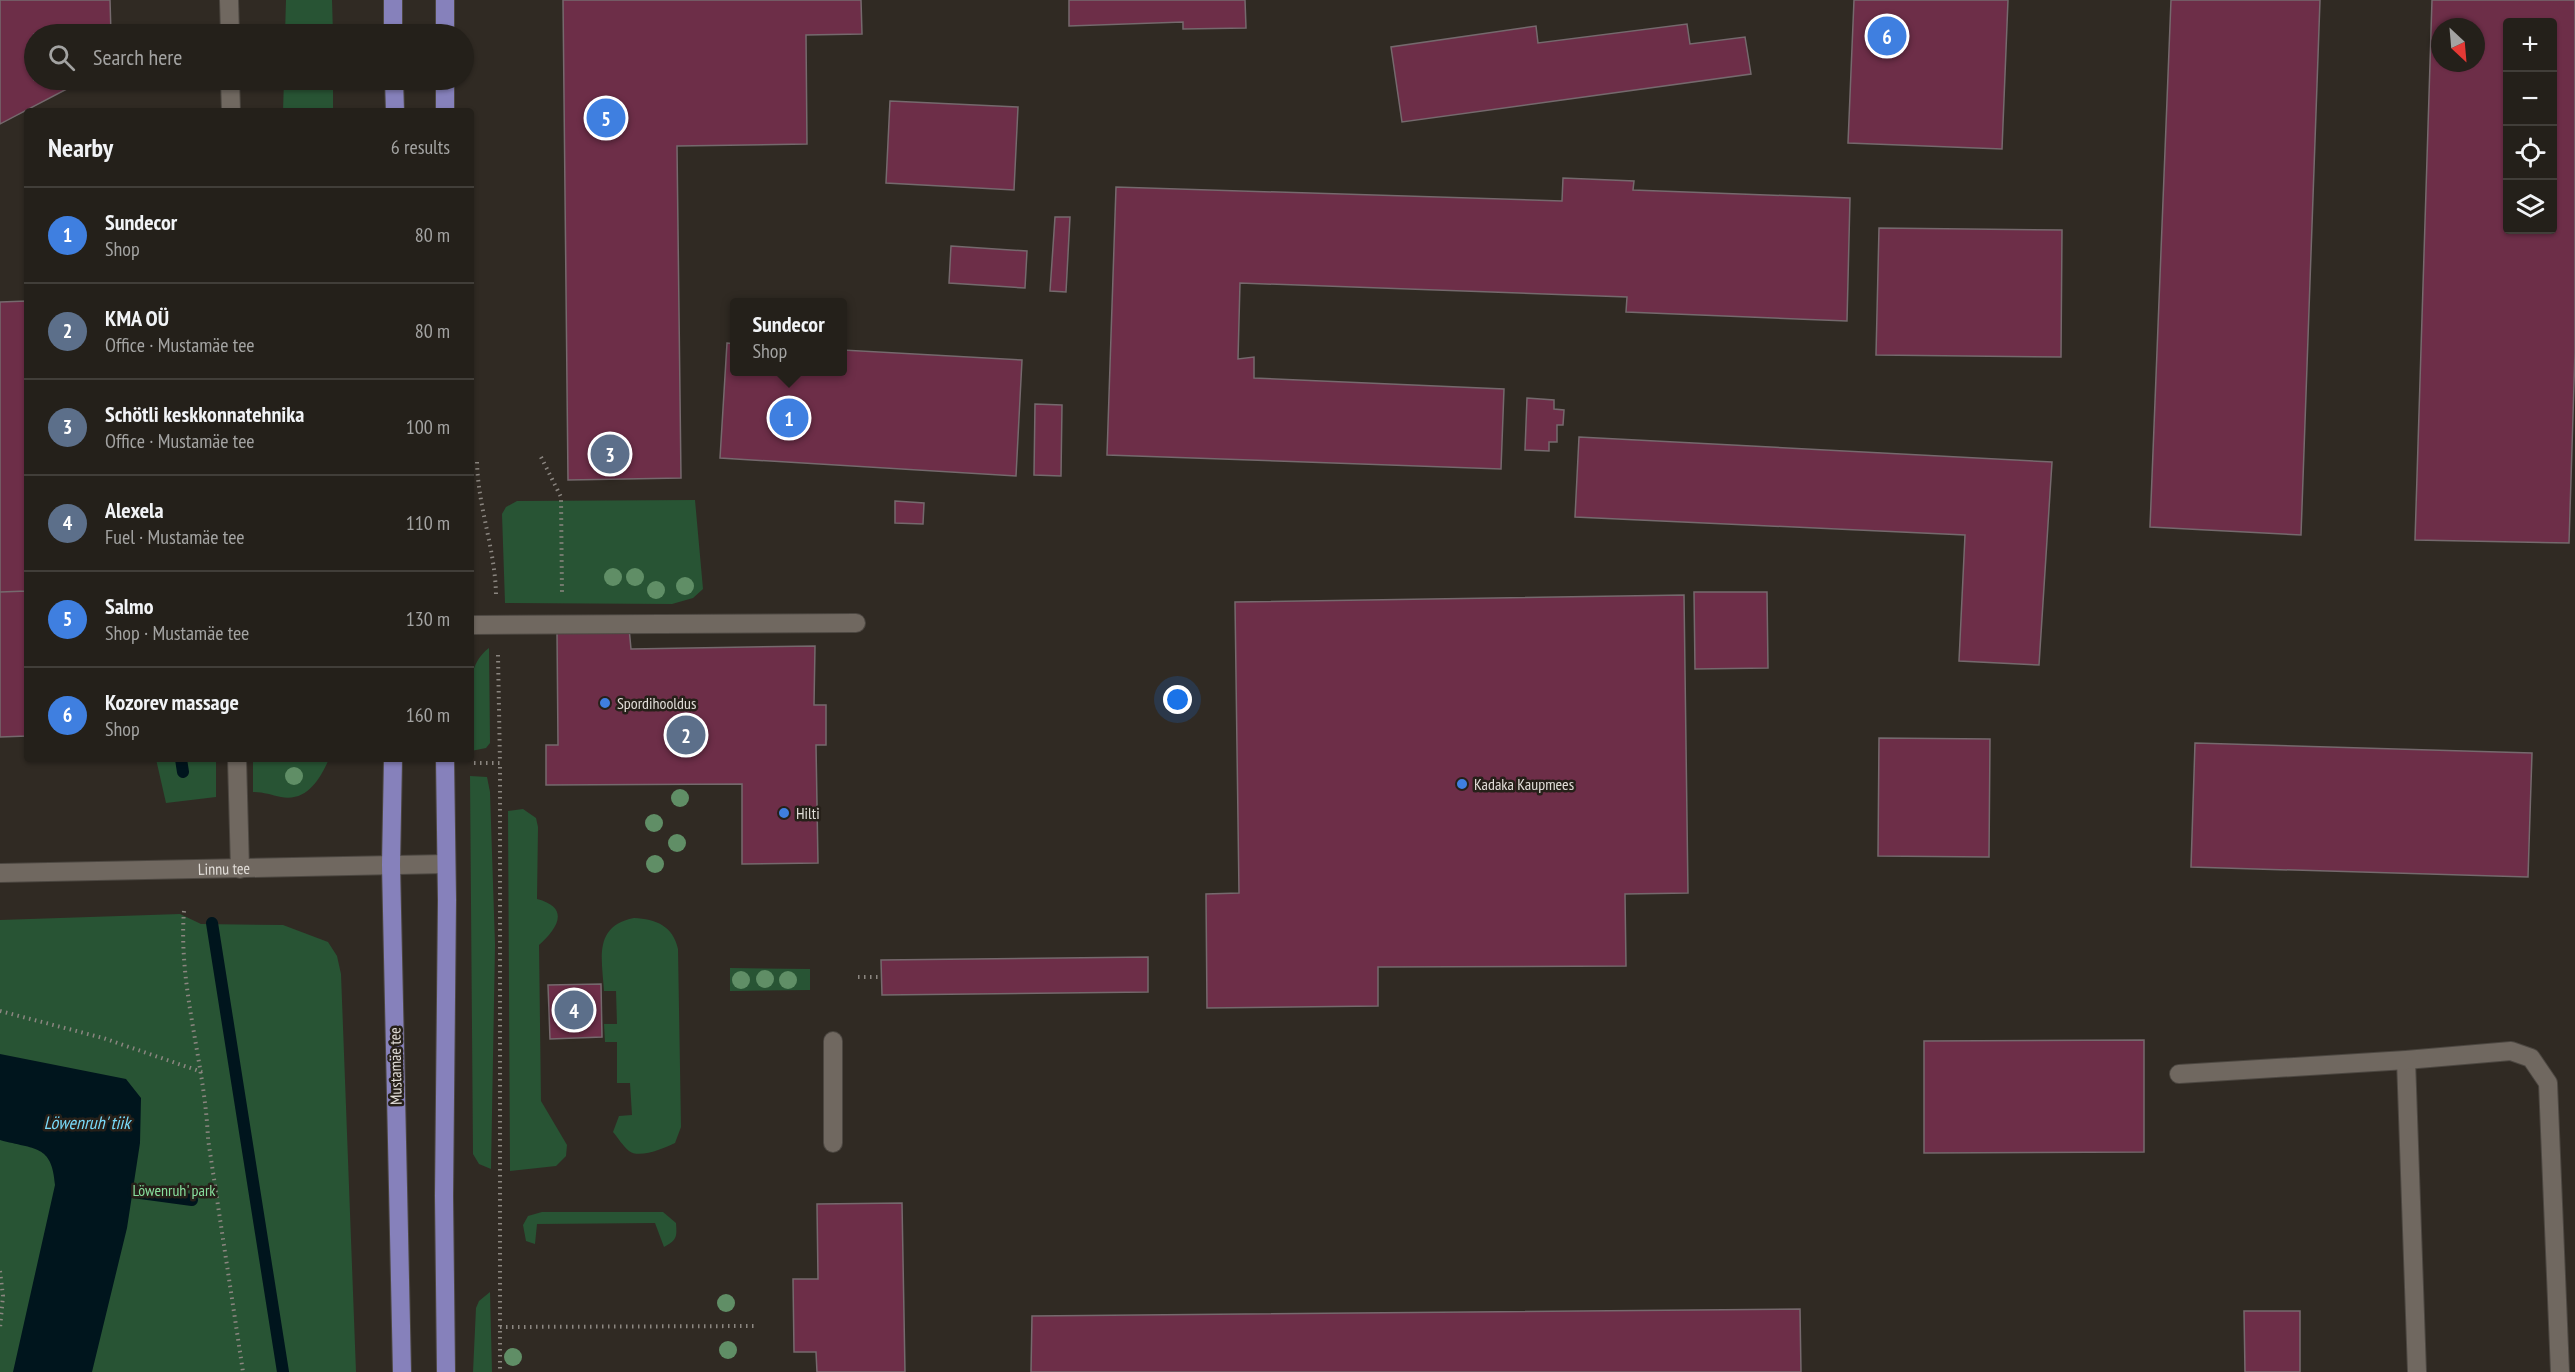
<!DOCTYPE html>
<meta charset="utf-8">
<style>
body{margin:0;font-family:"PT Sans Narrow",sans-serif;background:#2c2823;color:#f1f3f6}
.controls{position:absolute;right:18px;top:18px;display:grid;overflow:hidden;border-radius:6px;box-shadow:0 2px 4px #0004}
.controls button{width:54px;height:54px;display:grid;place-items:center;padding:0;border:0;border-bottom:2px solid #413e39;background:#24201a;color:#f1f3f6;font:30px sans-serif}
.compass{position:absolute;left:2431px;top:18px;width:54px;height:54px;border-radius:50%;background:#24201a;box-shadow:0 2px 4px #0004;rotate:154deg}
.you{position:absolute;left:1178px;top:700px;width:21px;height:21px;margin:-15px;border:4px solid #fff;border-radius:50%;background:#1a73e8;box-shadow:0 0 0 9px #1a73e833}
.badge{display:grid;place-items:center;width:39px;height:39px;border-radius:50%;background:#5bc7e7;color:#fff;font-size:20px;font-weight:700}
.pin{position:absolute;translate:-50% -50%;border:3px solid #fff;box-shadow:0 2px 6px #0006}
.popup{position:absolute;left:730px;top:298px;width:117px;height:78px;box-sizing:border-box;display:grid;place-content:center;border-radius:6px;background:#24201a;filter:drop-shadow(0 2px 4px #0005);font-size:20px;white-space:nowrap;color:#a3a3a2}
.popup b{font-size:22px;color:#f1f3f6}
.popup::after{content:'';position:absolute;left:50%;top:100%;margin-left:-12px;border:12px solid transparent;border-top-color:#24201a}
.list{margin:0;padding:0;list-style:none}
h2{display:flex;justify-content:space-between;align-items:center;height:78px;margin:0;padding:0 24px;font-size:26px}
h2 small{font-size:20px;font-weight:400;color:#a3a3a2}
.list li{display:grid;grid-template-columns:39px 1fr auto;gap:18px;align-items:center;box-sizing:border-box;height:96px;padding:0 24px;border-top:2px solid #413e39}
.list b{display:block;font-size:22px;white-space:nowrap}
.list p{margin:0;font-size:20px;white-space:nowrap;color:#a3a3a2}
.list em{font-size:20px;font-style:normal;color:#a3a3a2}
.icon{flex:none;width:33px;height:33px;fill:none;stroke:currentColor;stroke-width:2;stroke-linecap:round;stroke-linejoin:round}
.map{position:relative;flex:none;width:2575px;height:1372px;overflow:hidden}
.search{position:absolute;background:#24201a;box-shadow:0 2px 4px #0004;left:24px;top:24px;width:450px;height:66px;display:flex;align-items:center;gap:15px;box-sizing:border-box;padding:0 21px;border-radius:33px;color:#a3a3a2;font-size:22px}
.panel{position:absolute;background:#24201a;box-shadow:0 2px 4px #0004;left:24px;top:108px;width:450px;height:654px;border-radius:6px}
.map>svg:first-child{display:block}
.green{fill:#285434}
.water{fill:#00151d}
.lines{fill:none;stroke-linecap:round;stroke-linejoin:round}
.stream{stroke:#00151d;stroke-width:12}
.building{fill:#6d2e48;stroke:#75696d;stroke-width:1.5;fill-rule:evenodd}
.minor-casing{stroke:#4c4741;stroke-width:20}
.major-casing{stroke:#4c4741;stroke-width:20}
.path{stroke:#8b8680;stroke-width:4;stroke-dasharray:1.5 4.5;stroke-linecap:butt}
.minor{stroke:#706860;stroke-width:18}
.major{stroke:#8681bb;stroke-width:18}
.tree{fill:#608e66}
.shop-dot{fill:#3f7fe0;stroke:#262019;stroke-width:2}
.labels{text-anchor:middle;stroke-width:5;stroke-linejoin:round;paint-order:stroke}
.poi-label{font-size:16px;fill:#e1ddd8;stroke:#262019;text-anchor:start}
.street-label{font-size:16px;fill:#e1ddd8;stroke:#262019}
.park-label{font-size:16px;fill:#88df9d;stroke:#262019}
.water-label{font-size:18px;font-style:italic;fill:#79d9f8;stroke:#262019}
</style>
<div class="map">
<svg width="2575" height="1372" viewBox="0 0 2575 1372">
<rect width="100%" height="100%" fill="#302a23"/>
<path class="green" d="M286,0h46l1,34h-48z
M284,80h49v31h-50z
M695,500l8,89 -10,9 -21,6 -167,-1 -3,-89 4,-7 11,-6z
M489,648l1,95 -4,5 -15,3c0,-32 -11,-82 18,-103z
M156,759h60v38l-50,6z
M253,759h76c-9,20 -22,43 -48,38 -10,-2 -17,-5 -28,-5z
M470,776l17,1 3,15 5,153 -4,224 -12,-5 -6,-10z
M523,809l13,9 2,9 -1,72c35,9 19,31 2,46l2,156 26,44 -1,11 -10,10 -46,5 -2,-360z
M180,914l21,10 82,1 45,17 9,14 4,18 15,398h-356v-452z
M634,918c22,1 39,8 44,31l3,178 -6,16c-10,5 -36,16 -46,8 -6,-5 -11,-13 -16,-19l6,-16 13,-1 -2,-32h-13v-41h-12l-1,-18h13l-1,-33h-12c-2,-32 -11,-65 30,-73z
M730,968l80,1v21l-80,1z
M542,1212h121l13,11c1,14 1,17 -12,24l-9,-24 -118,1 -2,20 -9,-3 -3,-16 5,-9z
M490,1292l2,80h-19l3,-64 3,-7z"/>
<path class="water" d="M0,1054l126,25 15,19 -1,45 -13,85 -35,144h-79l42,-187c-3,-41 -20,-35 -55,-45z"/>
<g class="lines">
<path class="stream" d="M181,759l2,13
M212,923l71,449
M133,1192l59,8"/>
</g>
<path class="building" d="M0,0h110l1,34h-77v46h50l-84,44z
M563,0h298l1,34 -56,1 1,109 -130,2 4,332 -113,2z
M1069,0h176l1,28 -63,1v-7l-114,4z
M1854,0h154l-6,149 -154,-6z
M2171,0h149l-19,535 -151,-8z
M2432,0h143v352l-6,191 -154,-3zM2508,22h44v208h-44zM2440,27h36v36h-36z
M1687,24l3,20 55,-7 6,37 -349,48 -11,-75 145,-21 2,17z
M890,101l128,6 -4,83 -128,-7z
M1563,178l71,3 -1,9 217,8 -3,123 -221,-9 1,-15 -387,-14 -2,76 16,-2v21l250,11 -3,80 -394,-14 9,-268 446,14z
M1055,217h15l-4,75 -16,-1z
M1879,228l183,2 -1,127 -185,-2z
M951,246l76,5 -2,37 -76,-5z
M27,301v290l-27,1v-290z
M727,343l8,1v28h108v-22l179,10 -6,116 -296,-18z
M1527,398l27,2v9l10,1 -1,15h-6v17h-8v9l-24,-1z
M1035,404l27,1 -1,71 -27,-1z
M1579,437l473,25 -13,203 -80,-4 6,-126 -390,-18z
M895,501l29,2 -1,21 -28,-1z
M27,591v145l-27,1v-145z
M1694,592h73l1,76 -73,1z
M1684,595l4,298 -63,1 1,72 -248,1v39l-171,2 -1,-114 33,-1 -4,-291z
M629,628l2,21 184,-3 -1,59h12v40h-10l2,118 -76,1v-80l-196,1v-40h12l-1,-115z
M1879,738l111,1 -1,118 -111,-1z
M2195,743l337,10 -4,124 -337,-10z
M1148,957v35l-266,3 -1,-35z
M601,984l1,53 -52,2 -2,-54z
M2144,1040v112l-220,1v-112z
M902,1203l3,169h-88l-1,-20h-22l-1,-73h25l-1,-75z
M1800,1309l1,63h-770l1,-56z
M2244,1311h56v61h-55z"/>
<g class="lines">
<g class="minor-casing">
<g id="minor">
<path d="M229,0l1,34"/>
<path d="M230,80l1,31"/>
<path d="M471,625l385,-2"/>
<path d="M237,759l3,110"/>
<path id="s1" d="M0,873l446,-9"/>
<path d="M833,1041v102"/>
<path d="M2406,1060l11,312"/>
<path d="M2179,1074l227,-14 105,-9 20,7 17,25 12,289"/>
</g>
</g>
<g class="major-casing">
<path id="major" d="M393,0v34
M445,34v-34
M394,80l1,31
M445,111v-31
M393,759l-2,106 11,507
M445,759l2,141 -3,296 2,176"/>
</g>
<path class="path" d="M541,457l20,40 1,98
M477,462c1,45 18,87 19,132
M498,655l2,108
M474,763h26v609
M184,911c-6,76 21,152 24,228l35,233
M858,977h23
M0,1011l103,27 99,34
M0,1271l3,25 -3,32
M500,1327l255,-1"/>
<use href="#minor" class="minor"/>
<use href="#major" class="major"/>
</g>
<g class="tree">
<circle cx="613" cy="577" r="9"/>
<circle cx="635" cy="577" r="9"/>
<circle cx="685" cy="586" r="9"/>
<circle cx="656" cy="590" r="9"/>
<circle cx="294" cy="776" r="9"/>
<circle cx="680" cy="798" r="9"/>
<circle cx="654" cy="823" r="9"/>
<circle cx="677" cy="843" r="9"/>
<circle cx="655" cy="864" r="9"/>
<circle cx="765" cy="979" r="9"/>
<circle cx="741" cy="980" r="9"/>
<circle cx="788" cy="980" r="9"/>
<circle cx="726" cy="1303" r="9"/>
<circle cx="728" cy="1350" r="9"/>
<circle cx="513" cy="1357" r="9"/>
</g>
<g class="shop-dot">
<circle cx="605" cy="703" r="6"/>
<circle cx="1462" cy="784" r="6"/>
<circle cx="784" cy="813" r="6"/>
</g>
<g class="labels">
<g class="poi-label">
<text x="617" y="709">Spordihooldus</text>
<text x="1474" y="790">Kadaka Kaupmees</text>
<text x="796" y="819">Hilti</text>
</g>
<g class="street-label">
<text dy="6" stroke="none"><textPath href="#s1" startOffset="224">Linnu tee</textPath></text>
<text transform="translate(395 1066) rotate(-91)" y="6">Mustamäe tee</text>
</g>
<g class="park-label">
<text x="174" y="1196">Löwenruh' park</text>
</g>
<g class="water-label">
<text x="87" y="1129">Löwenruh' tiik</text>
</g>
</g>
</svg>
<div class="controls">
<button>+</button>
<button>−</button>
<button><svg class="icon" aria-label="locate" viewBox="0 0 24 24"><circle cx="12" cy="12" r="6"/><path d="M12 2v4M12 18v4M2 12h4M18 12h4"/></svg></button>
<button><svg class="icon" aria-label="layers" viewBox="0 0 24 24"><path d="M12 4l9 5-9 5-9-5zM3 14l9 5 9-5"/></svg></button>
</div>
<svg class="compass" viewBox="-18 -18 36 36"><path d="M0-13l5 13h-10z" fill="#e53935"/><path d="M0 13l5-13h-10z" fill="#a3a3a2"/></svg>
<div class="you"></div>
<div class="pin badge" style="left:789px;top:418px;background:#3f7fe0">1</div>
<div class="popup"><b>Sundecor</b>Shop</div>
<div class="pin badge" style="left:686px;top:735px;background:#5c6f8a">2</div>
<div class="pin badge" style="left:610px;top:454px;background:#5c6f8a">3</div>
<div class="pin badge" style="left:574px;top:1010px;background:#5c6f8a">4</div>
<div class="pin badge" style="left:606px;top:118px;background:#3f7fe0">5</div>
<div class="pin badge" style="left:1887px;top:36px;background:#3f7fe0">6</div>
<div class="search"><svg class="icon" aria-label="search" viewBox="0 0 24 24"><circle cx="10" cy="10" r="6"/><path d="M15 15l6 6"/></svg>Search here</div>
<section class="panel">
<h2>Nearby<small>6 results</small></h2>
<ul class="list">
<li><span class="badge" style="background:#3f7fe0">1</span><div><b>Sundecor</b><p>Shop</p></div><em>80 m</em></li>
<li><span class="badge" style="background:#5c6f8a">2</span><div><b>KMA OÜ</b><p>Office · Mustamäe tee</p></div><em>80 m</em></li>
<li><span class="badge" style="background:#5c6f8a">3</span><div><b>Schötli keskkonnatehnika</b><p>Office · Mustamäe tee</p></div><em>100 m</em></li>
<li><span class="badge" style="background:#5c6f8a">4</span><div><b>Alexela</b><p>Fuel · Mustamäe tee</p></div><em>110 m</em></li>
<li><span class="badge" style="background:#3f7fe0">5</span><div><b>Salmo</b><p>Shop · Mustamäe tee</p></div><em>130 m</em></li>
<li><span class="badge" style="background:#3f7fe0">6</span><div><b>Kozorev massage</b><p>Shop</p></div><em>160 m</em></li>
</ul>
</section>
</div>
